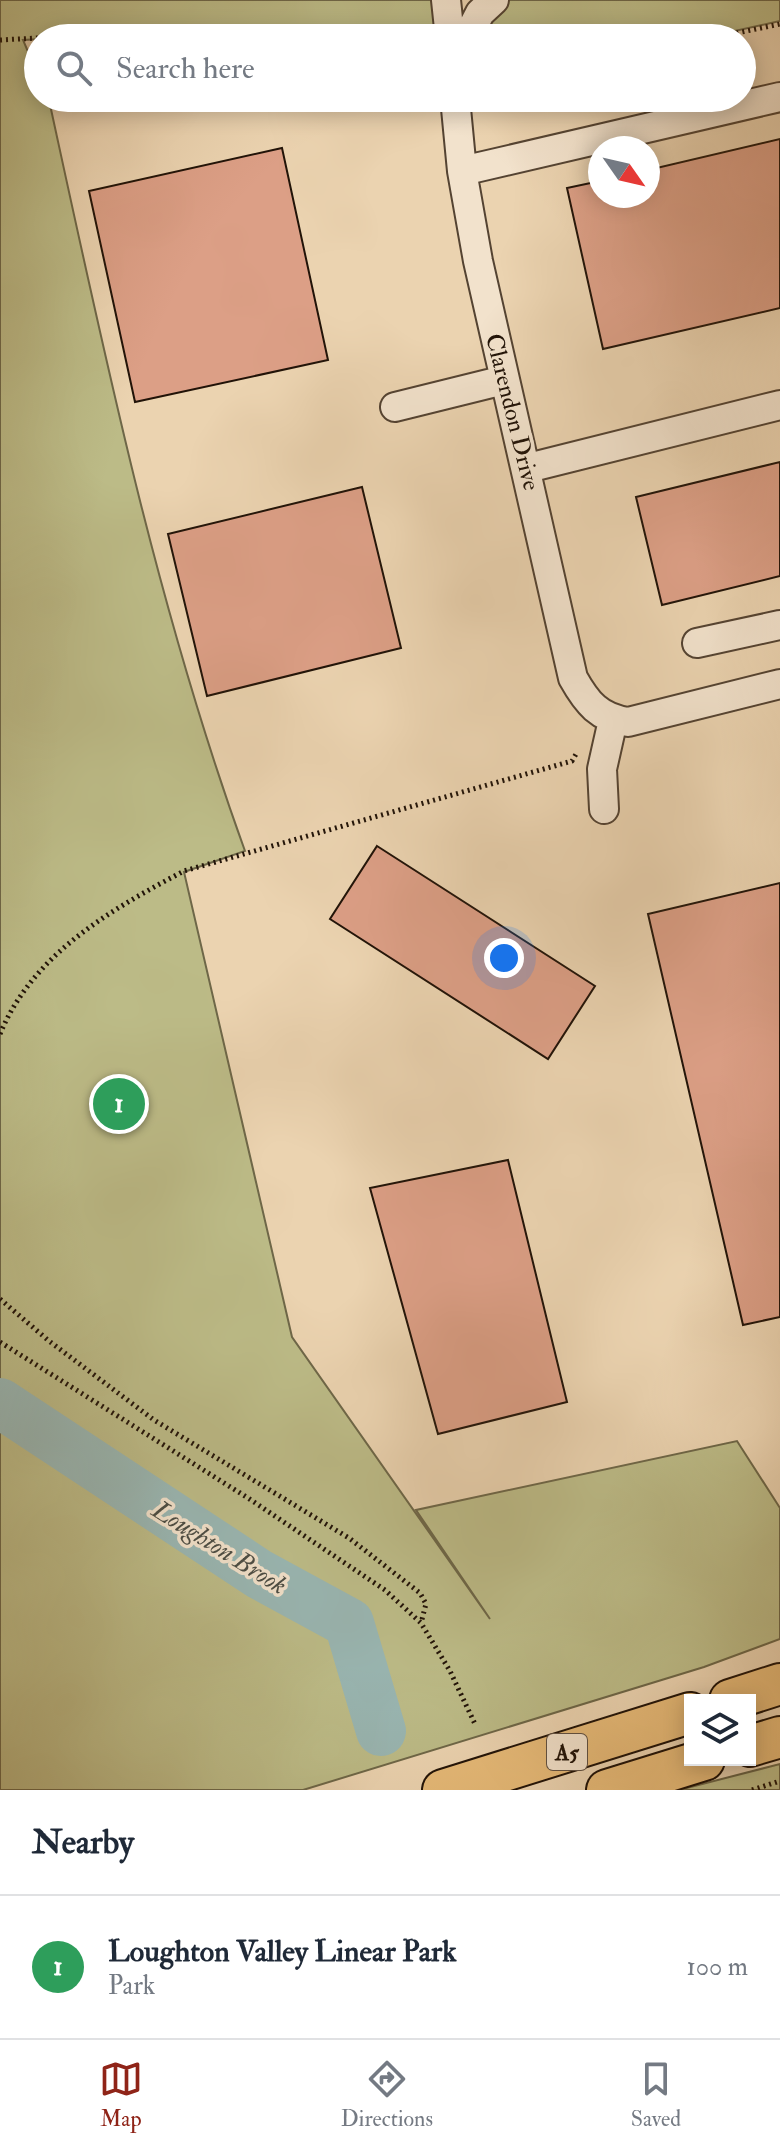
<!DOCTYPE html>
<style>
body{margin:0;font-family:"IM FELL Double Pica",serif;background:#f2f2f3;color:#1f2937}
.controls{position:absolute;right:24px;bottom:24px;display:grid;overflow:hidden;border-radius:0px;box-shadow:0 4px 20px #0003}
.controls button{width:72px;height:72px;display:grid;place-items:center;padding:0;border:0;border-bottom:2px solid #e0e1e3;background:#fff;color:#1f2937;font:40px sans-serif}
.compass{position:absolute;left:588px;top:136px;width:72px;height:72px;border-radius:50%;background:#fff;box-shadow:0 4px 20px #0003;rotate:124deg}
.you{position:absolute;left:504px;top:958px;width:28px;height:28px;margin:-20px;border:6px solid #fff;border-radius:50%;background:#1a73e8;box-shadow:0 0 0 12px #1a73e833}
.badge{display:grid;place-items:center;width:52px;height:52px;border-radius:50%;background:#8f2418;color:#fff;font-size:26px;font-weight:700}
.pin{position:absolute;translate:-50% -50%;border:4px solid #fff;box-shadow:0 2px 8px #0006}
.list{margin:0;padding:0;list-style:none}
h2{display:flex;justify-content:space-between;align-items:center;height:104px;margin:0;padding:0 32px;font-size:34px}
h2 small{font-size:26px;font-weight:400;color:#747a83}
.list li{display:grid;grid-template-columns:52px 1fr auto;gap:24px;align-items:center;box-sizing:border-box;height:144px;padding:0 32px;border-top:2px solid #e0e1e3}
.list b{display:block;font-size:30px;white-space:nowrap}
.list p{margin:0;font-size:26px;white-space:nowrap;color:#747a83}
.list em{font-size:26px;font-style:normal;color:#747a83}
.icon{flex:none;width:44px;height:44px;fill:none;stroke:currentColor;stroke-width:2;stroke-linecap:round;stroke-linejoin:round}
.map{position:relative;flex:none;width:780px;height:1790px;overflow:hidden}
.search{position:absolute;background:#fff;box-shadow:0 4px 20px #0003;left:24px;right:24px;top:24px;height:88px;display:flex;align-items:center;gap:20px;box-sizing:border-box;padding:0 28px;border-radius:44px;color:#747a83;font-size:30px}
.sheet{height:248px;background:#fff}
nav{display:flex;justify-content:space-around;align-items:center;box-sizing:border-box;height:112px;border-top:2px solid #e0e1e3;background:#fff;font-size:22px;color:#747a83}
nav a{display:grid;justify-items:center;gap:4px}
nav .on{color:#8f2418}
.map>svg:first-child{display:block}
.green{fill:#bcbb87;stroke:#6e6748;stroke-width:2}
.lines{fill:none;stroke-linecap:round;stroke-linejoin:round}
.river{stroke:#99b6b2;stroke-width:50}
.building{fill:#dc9f86;stroke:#211308;stroke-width:2}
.minor-casing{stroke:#544332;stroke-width:32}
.highway-casing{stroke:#211308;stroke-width:44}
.path{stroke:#211308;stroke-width:5;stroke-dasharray:2 4;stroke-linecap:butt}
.minor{stroke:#f2e2cc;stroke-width:28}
.highway{stroke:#e6ba78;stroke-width:40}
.labels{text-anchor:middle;stroke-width:7;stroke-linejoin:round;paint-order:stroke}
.shield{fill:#f2e2cc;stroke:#605143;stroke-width:2}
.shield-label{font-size:22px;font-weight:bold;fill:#211308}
.street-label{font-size:24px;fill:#211308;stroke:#f2e2cc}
.water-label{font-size:26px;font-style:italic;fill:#4b4c44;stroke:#f2e2cc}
</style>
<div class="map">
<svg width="780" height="1790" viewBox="0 0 780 1790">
<rect width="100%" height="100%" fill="#ebd3b0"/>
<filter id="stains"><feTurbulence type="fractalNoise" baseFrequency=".0025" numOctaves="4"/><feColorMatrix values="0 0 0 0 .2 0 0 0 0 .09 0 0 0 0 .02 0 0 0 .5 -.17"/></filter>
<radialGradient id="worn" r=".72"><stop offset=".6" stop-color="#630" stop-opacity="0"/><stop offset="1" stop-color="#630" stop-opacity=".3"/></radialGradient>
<path class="green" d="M0,0h446l4,38h-148l-23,-10 -256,12 15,35v23l11,2c55,253 108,508 196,751l-61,21 108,465 198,282 -74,-109 321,-69 43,67v131l-76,28 -401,123h-303z
M494,0h286v21l-77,17h-236z
M780,1764v26h-101z"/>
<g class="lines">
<path class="river" d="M0,1403l259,171 90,49 32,108"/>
</g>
<path class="building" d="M780,139v169l-177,41 -36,-161 33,-7v15h48v-26z
M282,148l46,212 -193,42 -46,-211z
M780,462v114l-118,29 -26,-108z
M362,487l39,161 -194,48 -39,-162z
M377,846l218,140 -47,73 -218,-140z
M780,883v434l-37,8 -95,-411z
M508,1160l59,242 -129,32 -68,-246z"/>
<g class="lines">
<g class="minor-casing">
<path id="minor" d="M446,0l4,38
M467,38l13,-25 14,-13
M455,98l7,73 16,90 95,417c14,25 26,40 55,44l152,-38
M462,171l318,-74
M395,407l109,-27
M528,468l252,-63
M697,643l83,-18
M604,809l-2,-40 11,-49"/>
</g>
<g class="highway-casing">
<path id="highway" d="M730,1700l50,-16
M750,1746l30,-9
M443,1790l247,-77
M607,1790l97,-30"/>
</g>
<path class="path" d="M49,38l231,-10 22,10
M713,38l67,-14
M0,40l38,-2
M0,1034c33,-80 110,-124 184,-163l388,-110 4,-7
M0,1299l49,42 105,79 195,118 71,55 6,11 -5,19
M0,1342l248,156 137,92 36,33 29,48 25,53
M752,1790l28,-9"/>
<use href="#minor" class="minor"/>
<use href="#highway" class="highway"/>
</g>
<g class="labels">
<rect class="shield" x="547" y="1734" width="40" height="36" rx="6"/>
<g class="shield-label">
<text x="567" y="1760">A5</text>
</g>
<g class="street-label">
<text transform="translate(513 412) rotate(76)" y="8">Clarendon Drive</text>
</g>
<g class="water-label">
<text transform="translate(220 1547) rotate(32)" y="9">Loughton Brook</text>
</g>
</g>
<rect width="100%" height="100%" filter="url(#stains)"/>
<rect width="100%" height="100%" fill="url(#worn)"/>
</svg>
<div class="controls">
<button><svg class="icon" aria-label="layers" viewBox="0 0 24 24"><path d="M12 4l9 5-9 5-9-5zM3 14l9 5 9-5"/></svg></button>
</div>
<svg class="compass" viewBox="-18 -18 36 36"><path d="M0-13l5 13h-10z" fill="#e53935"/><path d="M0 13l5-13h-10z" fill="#747a83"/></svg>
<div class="you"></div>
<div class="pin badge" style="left:119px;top:1104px;background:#2e9e5b">1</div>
<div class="search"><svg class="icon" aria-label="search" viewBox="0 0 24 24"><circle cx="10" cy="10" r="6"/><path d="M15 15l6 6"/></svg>Search here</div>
</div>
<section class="sheet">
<h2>Nearby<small></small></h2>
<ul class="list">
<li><span class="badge" style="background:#2e9e5b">1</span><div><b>Loughton Valley Linear Park</b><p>Park</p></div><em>100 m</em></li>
</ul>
</section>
<nav>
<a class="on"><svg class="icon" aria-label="map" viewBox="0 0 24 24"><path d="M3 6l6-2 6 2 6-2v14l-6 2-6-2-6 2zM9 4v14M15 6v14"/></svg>Map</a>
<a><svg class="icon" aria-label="directions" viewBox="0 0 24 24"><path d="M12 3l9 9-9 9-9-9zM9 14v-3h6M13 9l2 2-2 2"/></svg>Directions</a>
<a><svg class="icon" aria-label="saved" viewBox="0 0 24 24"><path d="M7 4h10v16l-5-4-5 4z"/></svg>Saved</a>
</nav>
